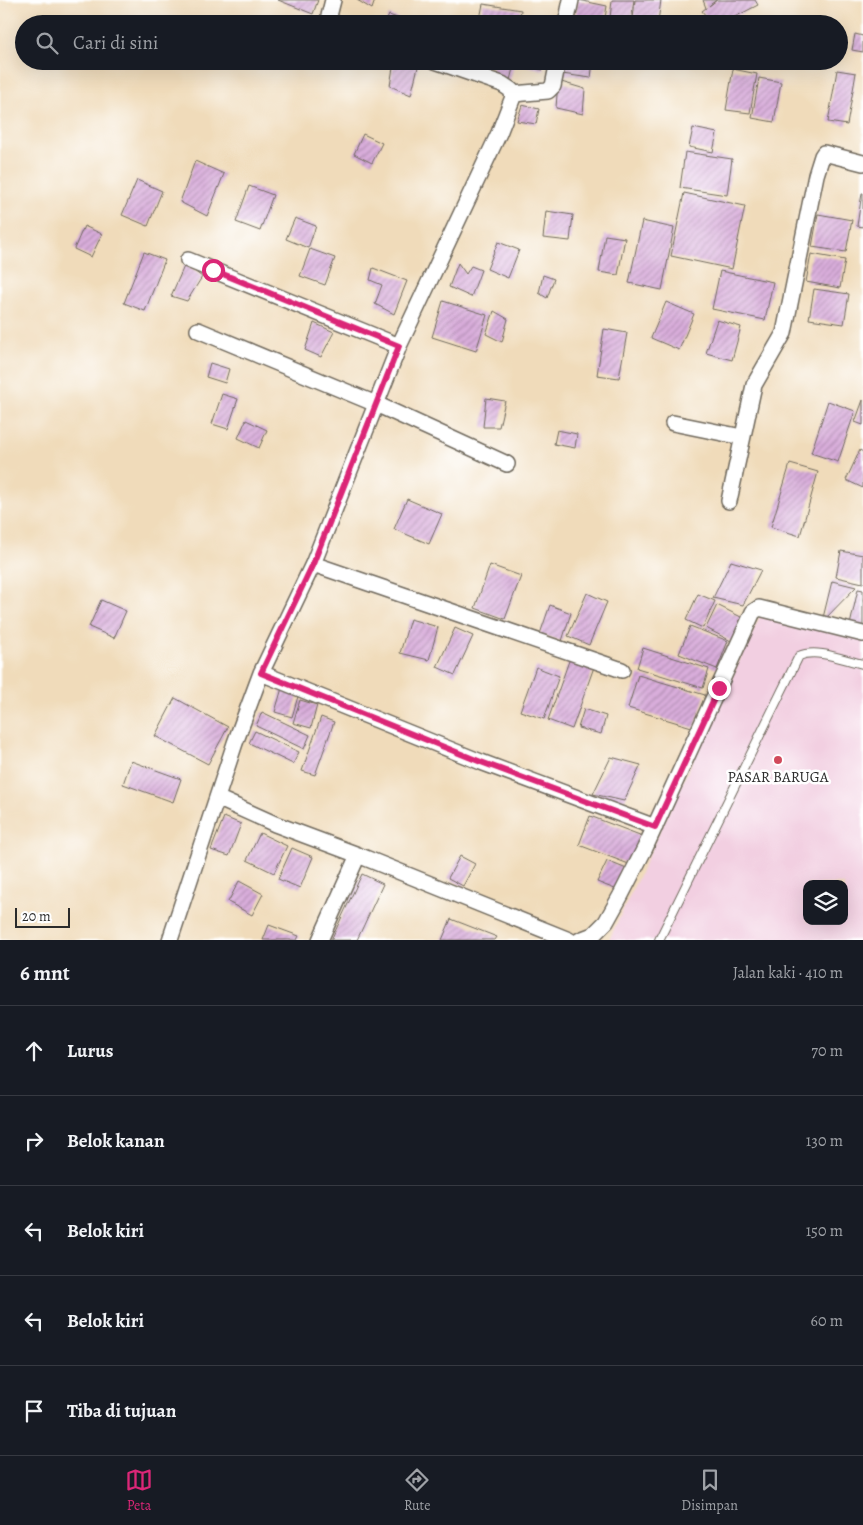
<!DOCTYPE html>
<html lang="id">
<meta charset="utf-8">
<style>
body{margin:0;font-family:Alegreya,serif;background:#242831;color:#f1f3f6}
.controls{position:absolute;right:15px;bottom:15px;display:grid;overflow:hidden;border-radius:10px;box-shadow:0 5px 20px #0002}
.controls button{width:45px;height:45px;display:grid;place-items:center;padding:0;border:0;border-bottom:1px solid #363941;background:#171b24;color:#f1f3f6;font:25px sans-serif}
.scale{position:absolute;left:15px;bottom:12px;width:55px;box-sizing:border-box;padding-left:5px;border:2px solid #2b2b2b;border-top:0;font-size:14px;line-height:18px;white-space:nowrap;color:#2b2b2b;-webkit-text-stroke:4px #fff;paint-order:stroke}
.stop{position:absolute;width:15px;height:15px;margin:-11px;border:4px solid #db2777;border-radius:50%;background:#fff}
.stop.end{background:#db2777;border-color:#fff;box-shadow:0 1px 5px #0008}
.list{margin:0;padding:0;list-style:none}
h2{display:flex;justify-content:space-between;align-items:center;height:65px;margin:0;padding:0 20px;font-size:21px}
h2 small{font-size:16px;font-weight:400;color:#9ea1a6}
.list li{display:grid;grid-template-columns:32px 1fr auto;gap:15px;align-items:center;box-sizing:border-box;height:90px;padding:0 20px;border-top:1px solid #363941}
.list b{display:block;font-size:19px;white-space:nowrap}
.list em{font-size:16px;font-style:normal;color:#9ea1a6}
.icon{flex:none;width:28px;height:28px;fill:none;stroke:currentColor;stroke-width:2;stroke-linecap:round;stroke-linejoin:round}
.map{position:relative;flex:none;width:863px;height:940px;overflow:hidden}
.search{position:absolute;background:#171b24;box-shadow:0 5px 20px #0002;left:15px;right:15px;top:15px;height:55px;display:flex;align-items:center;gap:12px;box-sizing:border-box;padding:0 18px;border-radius:28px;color:#9ea1a6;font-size:19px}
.sheet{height:515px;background:#171b24}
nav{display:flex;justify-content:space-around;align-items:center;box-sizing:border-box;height:70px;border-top:1px solid #363941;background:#171b24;font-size:14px;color:#9ea1a6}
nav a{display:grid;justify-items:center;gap:2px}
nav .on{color:#db2777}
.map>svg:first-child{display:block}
.built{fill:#f2cfe1;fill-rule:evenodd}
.building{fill:url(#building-hatch)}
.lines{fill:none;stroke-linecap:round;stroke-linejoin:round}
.service-casing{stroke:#70695d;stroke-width:10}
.minor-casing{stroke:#70695d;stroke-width:18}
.service{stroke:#fff;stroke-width:8}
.minor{stroke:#fff;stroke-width:15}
.route{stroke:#db2777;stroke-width:6}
.poi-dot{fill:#d1495b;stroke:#fff;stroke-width:2}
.labels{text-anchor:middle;stroke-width:5;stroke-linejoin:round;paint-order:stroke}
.poi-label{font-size:15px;fill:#2b2b2b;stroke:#fff}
</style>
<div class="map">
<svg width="863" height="940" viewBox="0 0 863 940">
<defs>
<pattern id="building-hatch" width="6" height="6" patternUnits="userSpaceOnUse" patternTransform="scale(1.25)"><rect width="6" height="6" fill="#d9addb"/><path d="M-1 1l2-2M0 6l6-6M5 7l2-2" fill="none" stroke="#b08db2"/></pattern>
</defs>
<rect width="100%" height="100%" fill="#fff"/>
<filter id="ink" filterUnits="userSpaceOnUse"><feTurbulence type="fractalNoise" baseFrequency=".02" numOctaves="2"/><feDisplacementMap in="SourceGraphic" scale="10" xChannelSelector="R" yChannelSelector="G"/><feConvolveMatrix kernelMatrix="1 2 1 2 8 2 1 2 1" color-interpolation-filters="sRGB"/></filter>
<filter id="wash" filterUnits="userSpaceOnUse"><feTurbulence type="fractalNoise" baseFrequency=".0096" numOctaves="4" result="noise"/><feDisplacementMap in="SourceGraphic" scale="20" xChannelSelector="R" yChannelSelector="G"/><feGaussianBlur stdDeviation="1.12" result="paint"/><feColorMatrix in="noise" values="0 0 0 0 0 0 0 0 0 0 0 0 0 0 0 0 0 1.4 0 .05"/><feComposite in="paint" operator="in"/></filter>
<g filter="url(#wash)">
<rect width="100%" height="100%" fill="#f0dbba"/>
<path class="built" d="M761,614l102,23v303h-254zM807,884h37v37h-37z"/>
<g id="blocks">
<path class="building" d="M278,0h40l-5,14z
M357,0h18l-3,9z
M578,0l29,6 -3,18h-30z
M612,0h22l-3,22 -21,-4z
M635,0h26l-3,22 -25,-3z
M703,0h13l-7,6 8,-6h38l3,5 -37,19h-9l-10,-13 4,-3z
M483,4l38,6 -2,14h-40z
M389,15l24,9h-28z
M855,34l8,2v16l-11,-2z
M394,61l25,2 -8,32 -21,-9z
M494,61h21l-5,19 -19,-5z
M516,61h28l-1,9 -27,-7z
M564,61h29l-2,17 -29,-4z
M733,69l24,5 -7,39 -24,-3z
M837,70l19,3 -9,52 -19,-3z
M759,78l22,4 -7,40 -22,-4z
M558,81l27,8 -2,25 -27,-6z
M522,105l17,4 -3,15 -19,-3z
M693,128l24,5 -4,19 -24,-5z
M363,134l19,9 -10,20 -18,-9z
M685,152l47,7 -5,36 -47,-7z
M195,161l29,13 -17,42 -27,-14z
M137,180l25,11 -14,35 -26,-11z
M249,186l24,9 -13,36 -24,-9z
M684,193l61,13 -13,63 -61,-13z
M862,193h1v34l-6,-1z
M546,211l27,4 -3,26 -27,-3z
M818,214l34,6 -6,32 -34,-5z
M295,218l21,8 -8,22 -22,-9z
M642,221l32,7 -12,62 -33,-7z
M84,226l18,8 -11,23 -17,-8z
M605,235l20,3 -7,37 -19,-3z
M498,242l21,8 -11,28 -21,-9z
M310,249l25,9 -10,27 -25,-9z
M144,252l21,8 -20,51 -21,-8z
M811,254l34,6 -5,28 -34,-6z
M458,263l8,11 5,-8 10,4 -10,27 -22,-10z
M185,264l17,13 -15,24 -16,-5z
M373,268l34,13 -13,33 -19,-10 7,-19 -12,-5z
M720,271l53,11 -8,38 -53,-11z
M543,275l11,4 -7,19 -8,-5z
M814,289l35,5 -5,30 -35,-5z
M443,301l44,14 -11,36 -44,-14z
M666,302l28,12 -15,36 -28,-12z
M494,311l14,8 -6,23 -16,-8z
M717,320l24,7 -9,33 -26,-7z
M314,323l20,9 -13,25 -16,-7z
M604,329l23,4 -8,45 -22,-3z
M210,363l19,6 -4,14 -19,-6z
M222,394l16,5 -10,30 -16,-5z
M486,398l19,3 -6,26h-16z
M863,400v25l-8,-3z
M828,401l27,10 -17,51 -27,-9z
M246,420l21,10 -8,18 -21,-10z
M557,430l20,4 -2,14 -21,-4z
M860,450l3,2v36l-17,-8z
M790,464l28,8 -18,64 -29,-9z
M407,499l35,15 -13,30 -35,-15z
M841,551l22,4v28l-27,-6z
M731,561l30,9 -18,35 -30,-7z
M490,565l31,11 -16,43 -30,-11z
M832,581l24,6 -34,35z
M858,589l5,1v38l-13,-3z
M587,593l20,9 -18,43 -21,-9z
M698,594l17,7 -12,27 -17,-8z
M101,600l25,11 -12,27 -25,-11z
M550,605l21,8 -9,28 -22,-7z
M717,605l28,14 -12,23 -27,-14z
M410,619l28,8 -9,33 -29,-7z
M690,626l38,15 -11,28 -38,-15z
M455,628l18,8 -18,39 -18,-8z
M643,648l66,21 -6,19 -66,-20z
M570,658l24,9 -22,62 -24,-9z
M536,667l23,9 -15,43 -24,-8z
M638,675l67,20 -10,33 -67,-20z
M282,688l17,5 -7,24 -17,-5z
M175,698l53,29 -20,37 -53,-28z
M300,700l17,5 -6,23 -18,-5z
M584,709l22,7 -5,18 -23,-6z
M262,712l48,23 -6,14 -48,-23z
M321,717l13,5 -19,53 -13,-4z
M255,731l44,21 -6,12 -44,-21z
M611,757l30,8 -17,36 -31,-7z
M131,761l50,18 -8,23 -50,-18z
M590,816l55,21 -11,29 -55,-21z
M224,817l17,7 -12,32 -18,-6z
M260,833l27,13 -13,27 -27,-13z
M292,848l21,9 -13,31 -22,-9z
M460,856l15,8 -12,22 -15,-8z
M607,861l22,9 -9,21 -23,-9z
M362,874l21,10 -26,56h-26z
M239,881l24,13 -11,21 -24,-13z
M451,919l46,18 -2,3h-53z
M269,925l30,11 -2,4h-34z"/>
</g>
</g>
<g filter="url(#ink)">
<use href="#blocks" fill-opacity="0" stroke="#70695d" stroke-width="1"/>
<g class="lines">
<g class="service-casing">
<path id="service" d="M659,940l140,-284c18,-8 45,4 64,8"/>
</g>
<g class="minor-casing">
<path id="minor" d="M333,0l-4,16 5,8
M566,24l5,-24
M513,94l35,-3 5,-5 5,-25
M188,260l211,86
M198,330l178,74 131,60
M673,423l69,14
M729,501l25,-116 30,-52 32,-158 6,-19 2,-3 39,10
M313,564l309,106
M261,673l220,89 174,65
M217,798l58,26 83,31 -38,85
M358,855l211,85
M170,940l65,-197 26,-70 52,-109 86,-218 100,-213 14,-36 -2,-7 -9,-6 -67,-23
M580,940l13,-5 13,-13 15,-27 24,-47 108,-236 6,-4 104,26"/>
</g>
<use href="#service" class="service"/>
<use href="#minor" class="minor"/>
</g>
</g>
<g class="lines" filter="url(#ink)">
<path class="route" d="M213,270l186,76 -86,218 -52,109 220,89 174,65 64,-139"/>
</g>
<circle class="poi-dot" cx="778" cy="760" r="5"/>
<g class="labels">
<g class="poi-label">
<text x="778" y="782">PASAR BARUGA</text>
</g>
</g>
</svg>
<div class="controls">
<button><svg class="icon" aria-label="layers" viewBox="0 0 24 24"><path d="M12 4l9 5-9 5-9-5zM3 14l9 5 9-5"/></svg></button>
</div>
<div class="scale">20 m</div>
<div class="stop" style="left:213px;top:270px"></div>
<div class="stop end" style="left:719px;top:688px"></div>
<div class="search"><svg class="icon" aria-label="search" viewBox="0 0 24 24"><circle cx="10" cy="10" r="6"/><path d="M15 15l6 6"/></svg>Cari di sini</div>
</div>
<section class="sheet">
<h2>6 mnt<small>Jalan kaki · 410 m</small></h2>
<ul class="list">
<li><svg class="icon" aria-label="ahead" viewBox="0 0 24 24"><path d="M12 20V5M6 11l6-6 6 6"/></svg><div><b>Lurus</b></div><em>70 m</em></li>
<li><svg class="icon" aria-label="right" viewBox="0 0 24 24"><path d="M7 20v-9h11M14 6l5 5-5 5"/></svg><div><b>Belok kanan</b></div><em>130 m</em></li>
<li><svg class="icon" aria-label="left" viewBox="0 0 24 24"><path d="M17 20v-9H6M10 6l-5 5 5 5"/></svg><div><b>Belok kiri</b></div><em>150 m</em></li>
<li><svg class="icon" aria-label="left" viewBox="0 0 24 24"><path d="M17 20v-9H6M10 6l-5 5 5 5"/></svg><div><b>Belok kiri</b></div><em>60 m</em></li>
<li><svg class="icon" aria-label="arrive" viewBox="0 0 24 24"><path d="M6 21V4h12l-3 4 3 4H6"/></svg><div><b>Tiba di tujuan</b></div></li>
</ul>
</section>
<nav>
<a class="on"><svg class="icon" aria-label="map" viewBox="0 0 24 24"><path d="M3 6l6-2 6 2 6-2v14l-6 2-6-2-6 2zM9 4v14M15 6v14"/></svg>Peta</a>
<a><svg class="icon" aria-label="directions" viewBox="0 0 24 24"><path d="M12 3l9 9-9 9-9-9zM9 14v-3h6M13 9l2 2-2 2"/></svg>Rute</a>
<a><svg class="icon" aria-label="saved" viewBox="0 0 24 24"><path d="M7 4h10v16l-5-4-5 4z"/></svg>Disimpan</a>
</nav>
